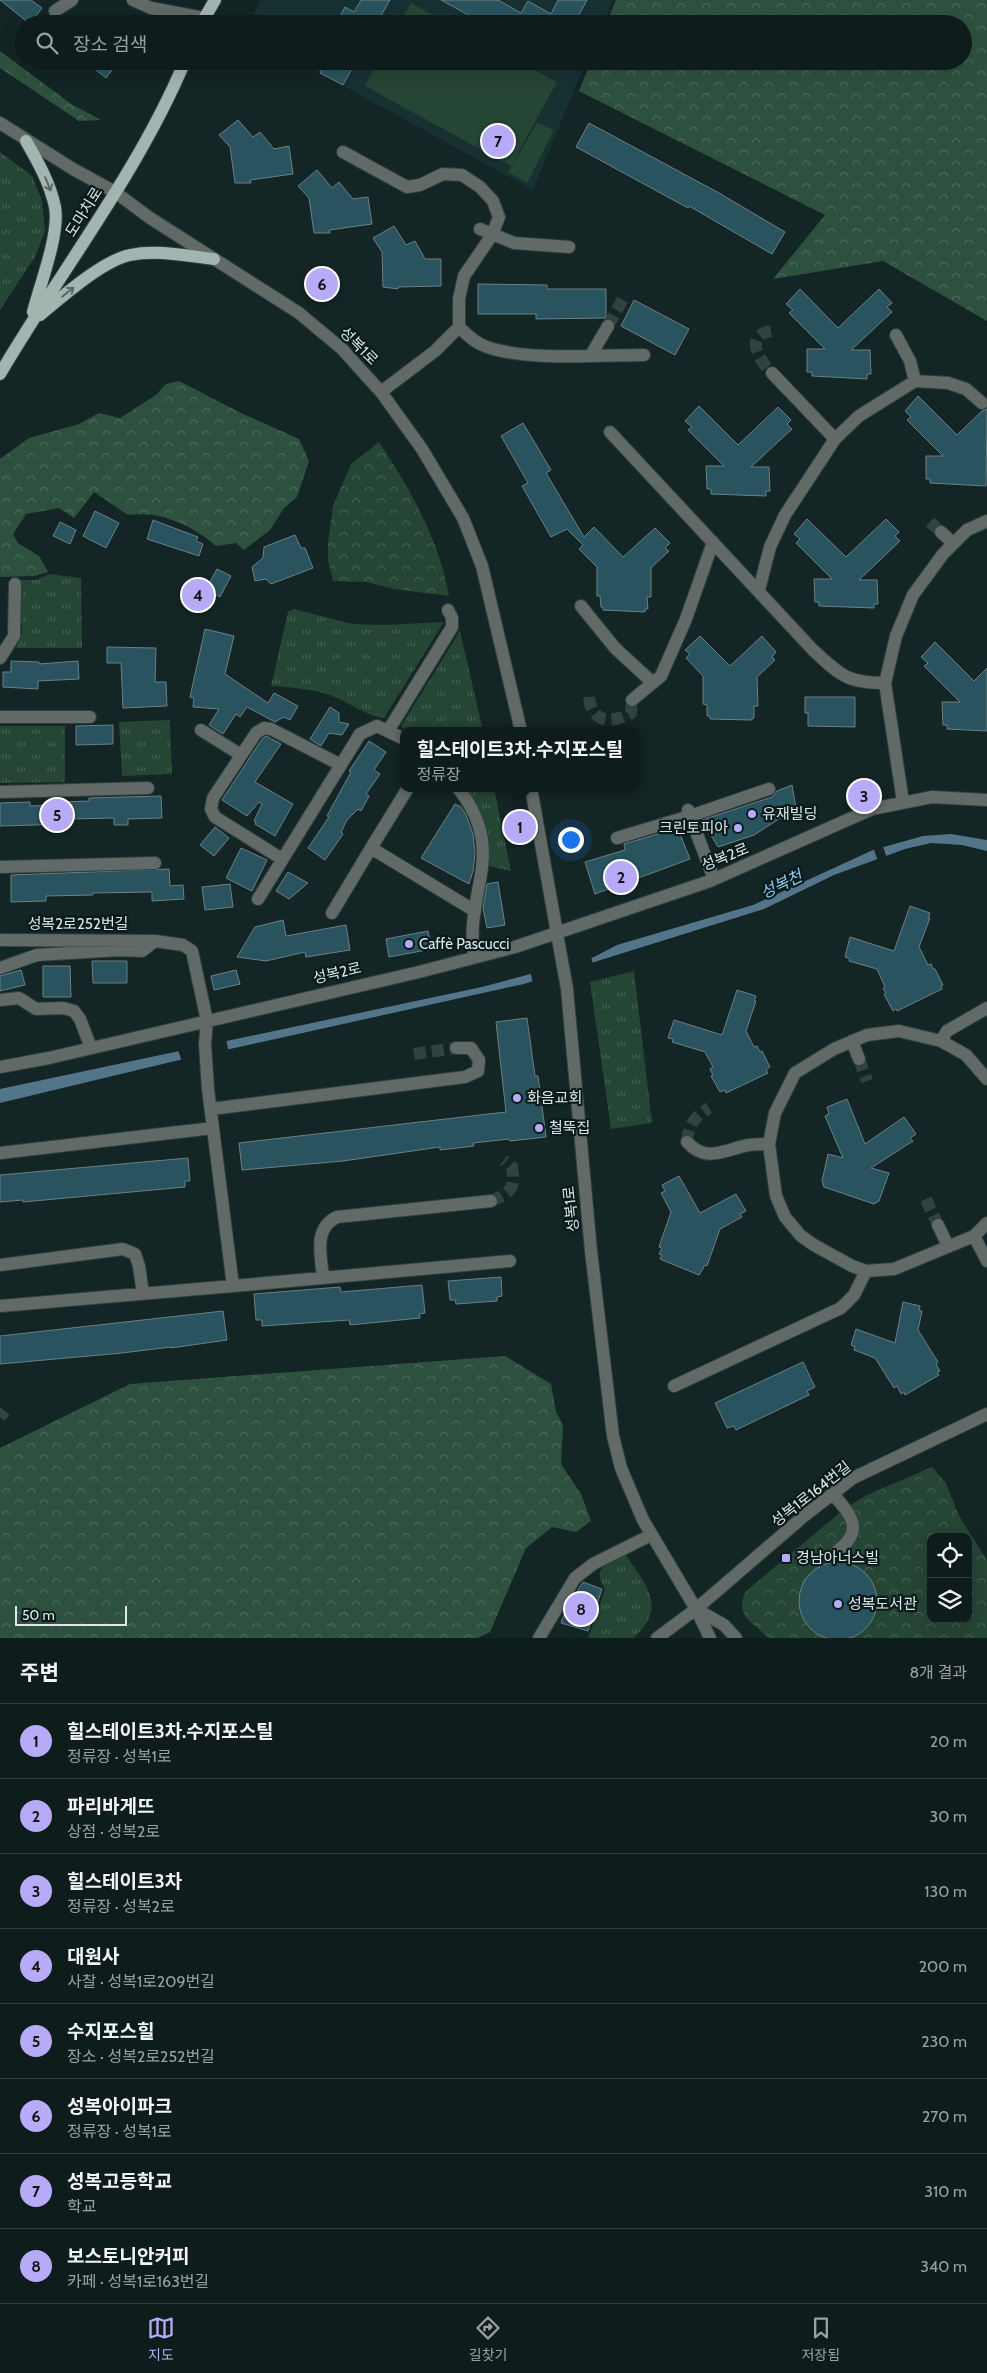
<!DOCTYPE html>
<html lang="ko">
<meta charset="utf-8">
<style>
body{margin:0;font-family:Cabin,"Noto Sans KR",sans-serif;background:#1d2929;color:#f1f3f6}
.controls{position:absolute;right:15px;bottom:15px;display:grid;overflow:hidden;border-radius:10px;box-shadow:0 5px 20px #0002}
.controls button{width:45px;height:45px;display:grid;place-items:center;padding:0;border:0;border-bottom:1px solid #2f3a3b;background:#0f1c1c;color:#f1f3f6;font:25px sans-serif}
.scale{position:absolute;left:15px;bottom:12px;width:112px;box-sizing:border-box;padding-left:5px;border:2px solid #dde7e7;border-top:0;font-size:14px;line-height:18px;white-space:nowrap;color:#dde7e7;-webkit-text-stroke:4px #0b1b1c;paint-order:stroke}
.you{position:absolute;left:570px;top:839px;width:18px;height:18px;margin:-12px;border:4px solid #fff;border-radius:50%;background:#1a73e8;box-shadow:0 0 0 8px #1a73e833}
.badge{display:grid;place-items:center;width:32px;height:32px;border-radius:50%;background:#b7abf8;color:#111;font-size:16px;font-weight:700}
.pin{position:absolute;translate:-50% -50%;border:2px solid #fff;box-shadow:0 1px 5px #0006}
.popup{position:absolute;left:400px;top:727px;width:240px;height:65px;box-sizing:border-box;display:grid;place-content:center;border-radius:10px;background:#0f1c1c;filter:drop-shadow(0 1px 4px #0005);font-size:16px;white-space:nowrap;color:#9ba1a3}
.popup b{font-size:19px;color:#f1f3f6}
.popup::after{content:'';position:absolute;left:50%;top:100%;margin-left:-10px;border:10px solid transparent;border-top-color:#0f1c1c}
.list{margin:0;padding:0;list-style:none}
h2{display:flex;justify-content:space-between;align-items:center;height:65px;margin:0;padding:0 20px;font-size:21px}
h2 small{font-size:16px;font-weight:400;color:#9ba1a3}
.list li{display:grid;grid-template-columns:32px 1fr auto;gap:15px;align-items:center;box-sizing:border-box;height:75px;padding:0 20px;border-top:1px solid #2f3a3b}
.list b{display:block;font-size:19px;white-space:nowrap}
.list p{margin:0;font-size:16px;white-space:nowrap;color:#9ba1a3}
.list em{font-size:16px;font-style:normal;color:#9ba1a3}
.icon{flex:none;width:28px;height:28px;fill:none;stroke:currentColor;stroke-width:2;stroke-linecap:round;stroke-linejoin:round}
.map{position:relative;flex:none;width:987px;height:1638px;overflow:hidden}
.search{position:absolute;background:#0f1c1c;box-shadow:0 5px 20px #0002;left:15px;right:15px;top:15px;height:55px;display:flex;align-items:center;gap:12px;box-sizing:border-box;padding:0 18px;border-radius:28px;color:#9ba1a3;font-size:19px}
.sheet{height:665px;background:#0f1c1c}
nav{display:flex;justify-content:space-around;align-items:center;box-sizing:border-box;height:70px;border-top:1px solid #2f3a3b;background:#0f1c1c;font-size:14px;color:#9ba1a3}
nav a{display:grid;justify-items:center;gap:2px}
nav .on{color:#b7abf8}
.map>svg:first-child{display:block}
.built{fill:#173132}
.grass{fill:url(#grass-tufts)}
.forest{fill:url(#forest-crowns)}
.park{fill:url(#park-crowns);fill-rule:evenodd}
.pitch{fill:#254535}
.water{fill:#53758a}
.pier{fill:#142525}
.building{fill:#29545f;stroke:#6d7f84}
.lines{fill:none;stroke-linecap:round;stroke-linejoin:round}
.minor-tunnel{stroke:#324242;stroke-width:12;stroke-dasharray:12 6;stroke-linecap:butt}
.minor-casing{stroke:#304040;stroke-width:14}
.major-casing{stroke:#304040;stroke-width:14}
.minor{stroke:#626a68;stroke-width:12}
.major{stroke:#a4b4b0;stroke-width:12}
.oneway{stroke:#586866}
.poi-dot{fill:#b7abf8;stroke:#0b1b1c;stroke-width:2}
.labels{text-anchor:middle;stroke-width:4.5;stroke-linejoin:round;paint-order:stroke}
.street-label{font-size:15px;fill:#dde7e7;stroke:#0b1b1c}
.poi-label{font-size:15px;fill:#dde7e7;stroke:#0b1b1c;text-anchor:start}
.water-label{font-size:16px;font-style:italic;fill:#8fcbf0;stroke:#0b1b1c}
</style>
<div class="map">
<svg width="987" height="1638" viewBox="0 0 987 1638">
<defs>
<pattern id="grass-tufts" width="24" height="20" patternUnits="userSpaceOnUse" patternTransform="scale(1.25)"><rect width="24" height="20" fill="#254535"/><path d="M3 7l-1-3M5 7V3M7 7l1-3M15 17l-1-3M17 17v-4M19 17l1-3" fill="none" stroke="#446052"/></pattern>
<pattern id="forest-crowns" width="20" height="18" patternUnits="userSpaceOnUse" patternTransform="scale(1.25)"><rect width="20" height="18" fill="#2e513f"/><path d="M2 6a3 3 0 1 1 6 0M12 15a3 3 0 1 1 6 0" fill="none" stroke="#4c6a5b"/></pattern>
<pattern id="park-crowns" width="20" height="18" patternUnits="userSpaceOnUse" patternTransform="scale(1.25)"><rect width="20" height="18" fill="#254535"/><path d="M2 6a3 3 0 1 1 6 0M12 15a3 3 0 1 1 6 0" fill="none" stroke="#446052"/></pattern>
</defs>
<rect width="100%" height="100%" fill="#142525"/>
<path class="built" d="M261,0h352l-10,24h-354z
M298,61h288l-53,129z"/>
<path class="grass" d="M0,152l32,24 10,25 3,30 -10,26 -35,53z
M49,574l32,4 1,70h-66l6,-15 -2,-53h16z
M294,609l58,15 31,1 61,-3 -60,96c-20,-3 -35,-16 -54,-23 -18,-6 -40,-8 -59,-9l17,-74z
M460,631l23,100h-77l-5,-5z
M170,720l2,54 -50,2 -3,-54z
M0,726h65v56l-65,1z
M465,788h29l17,83 -22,-5 -2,-36z
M634,971l18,152 -41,6 -21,-147z
M624,1552c20,32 46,54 9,86h-45l17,-49c-14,-21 3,-27 19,-37z"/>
<path class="forest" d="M616,0h371v321l-104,-60 -110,18 52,-64 -246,-124 12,-30h372v-37h-357z
M0,51l71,53 30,16 -22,1 -79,-53z
M179,381l62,32 58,26 10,22 -12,36 -13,11 -14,22 -26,20 -8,-7 -20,3c-25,-21 -54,-35 -88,-31l-34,-23 -20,26 -15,-10 -33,6 -13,20 5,9 21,13 9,16 -14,4 -34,1v-118l29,-21 50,-14 20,-11 21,5 36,-23 10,-11z
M505,1356l46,28 5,28 7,13 -2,39 20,30 10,27 -15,11 -24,-5 -26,21 -36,84 -12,6h-478v-190l130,-64z"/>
<path class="park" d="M379,442c31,47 60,97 70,154l-55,-7 -28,-7 -33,-1 -5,-20v-18l5,-37 18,-42z
M932,1467l14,16 13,33 28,44v78h-219c-15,-17 -33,-20 -23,-46l98,-82 22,-14zM931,1537h37v82h-37z"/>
<path class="pitch" d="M411,3l38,21h-50z
M378,61h140l39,21 -46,84 -146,-80z
M537,123l17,7 -27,53 -19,-11z"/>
<path class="water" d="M951,834l36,6v11l-25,-6 -31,-2 -26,6 -71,26 -70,34 -240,75 -353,78 -171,41v-14l482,-102 112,-30 23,-12 136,-40 120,-55 50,-14z"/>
<path class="pier" d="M882,844l5,14 -9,3 -5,-14z
M591,956l2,9 -60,18 -3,-12z
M226,1039l3,14 -47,9 -4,-12z"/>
<path class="building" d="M0,0h31l11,8 -12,16z
M361,0h29l-14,24h-40l9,-17 9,5z
M441,0h57l23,13 7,-12 23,13 7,-14h29l-13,24h-89z
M85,61h34l-13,17z
M326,61h30l-13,24 -23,-12z
M238,120l15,17 7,-5 14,17 15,-3 4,28 -43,6 1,3h-16l-5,-36 -11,-12z
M589,123l130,70 66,39 -13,22 -83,-48 -1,2 -112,-61z
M317,170l15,18 7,-6 14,17 15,-2 4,27 -43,6 1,3h-16l-5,-35 -11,-12z
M394,226l12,19 9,-4 10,18h16v27l-43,1v2l-15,-2 -1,-35 -9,-14z
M478,284l69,1v4h59v29l-70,1v-5h-58z
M800,289l38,39 41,-39 13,14 -5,4 5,5 -41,38h19l1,24h-4v5l-55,-3v-4h-5v-23h18l-36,-36 4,-3 -7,-6z
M634,300l55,29 -14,26 -54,-29z
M918,396l39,39 25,-24 5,-2 -1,77 -56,-3v-4h-4v-23h17l-36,-36 4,-3 -6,-6z
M699,406l39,39 40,-38 13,13 -4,4 5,5 -41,38h18l1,24h-4v5l-55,-2v-5h-4l-1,-23h18l-36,-36 4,-3 -7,-6z
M523,423l28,47 -5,3 38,64 10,-10 29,30 32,-29 15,15 -5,5 4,3 -18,17v29h-4l1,12h-3v3l-42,-2v-3h-2l-1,-11h-3v-29l-18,-18 4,-4 -16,-16 -16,8 -29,-51 6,-3 -27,-47z
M95,511l24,12 -13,25 -23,-12z
M807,519l39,38 40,-38 13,13 -4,4 5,5 -41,39h18l1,24h-4v4l-55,-2v-4h-4l-1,-23h18l-36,-36 4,-4 -6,-5z
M153,520l45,17 -2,4 7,3 -4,12 -52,-17z
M60,522l16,8 -6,14 -17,-8z
M295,535l6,13h4l8,20 -42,16 -5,-5 -11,2 -3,-14 11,-9 1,-11z
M217,569l14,7 -11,21 -14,-8z
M205,629l29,7 -9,38 43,29 6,-10 24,13 -8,14 -6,-3 -9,5 -28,-15 -7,10 -4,-3 -13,20 -14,-9 10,-16 -26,-2 1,-9 -4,-1z
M700,636l30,30 32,-30 14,16 -4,5 3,3 -18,17 1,29h-4v12h-2v2l-42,-1v-3h-3v-11l-4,-1v-28l-17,-18 4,-4 -5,-4z
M935,642l39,39 13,-13v63l-40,-2v-4h-4l-1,-23h18l-36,-36 4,-3 -7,-6z
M107,647l49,1 -1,34h11l1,24 -44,2 -2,-45h-14z
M11,661l28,1v2l39,-3 1,18 -41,2v8l-35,-2v-15h8z
M805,697h50v30l-47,-1v-13h-3z
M330,707l9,6v9l10,2 -7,11 -13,-2 -8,13 -11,-7z
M113,725v19l-37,1v-19z
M266,736l15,8 -26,38 38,22 -18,32 -20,-12 1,-2 -2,-1 8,-17 -3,-2 -12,14 -25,-16 40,-61z
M369,741l17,11 -12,18 6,4 -14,20 3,2 -8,15 -3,-2 -11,11 -6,12 2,2 -18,26 -17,-12 21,-31 -2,-1 24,-44 -2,-1z
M792,785l4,23 -42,27 -36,12 -16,-27 70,-23 5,-6z
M161,796l1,22 -34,1v6h-14v-7l-44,1 1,5 -71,2v-23l30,-1v4l30,-1v-3l29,-1v-3z
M455,804l6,3 5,8 7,19 2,19 -2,18 -4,13 -48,-26z
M215,827l14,11 -15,18 -14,-11z
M672,830l4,6 4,-2 10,25 -95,35 -10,-32 40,-12 -1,-6z
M241,848l26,12 -15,31 -26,-13z
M169,869l1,17 13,-1 1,14 -32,2v-9l-59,1v2l-47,1v5l-35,1v-27z
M288,872l20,11 -19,16 -13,-8z
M498,882l7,43 -18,3 -4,-20 4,-24z
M230,884l3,23 -28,3 -3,-23z
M910,906l20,7 -2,5h2l-11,29 9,18 3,-1 2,5h2l8,16 -2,1 1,3 -45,22 -1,-2 -3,2 -9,-17 2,-1 -3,-5 2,-1 -8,-18 -28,-8 1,-2 -5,-2 5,-20 44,14z
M283,920l3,16 60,-11 4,25 -44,7 -1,-5 -39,9 -29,-4 18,-30z
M428,931l4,18 -43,8 -3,-18z
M92,961h35v22h-34z
M43,966h27l1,31h-28z
M21,970l4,15 -25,6v-15z
M236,970l4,14 -26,6 -3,-14z
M737,990l19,6 -2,5h2l-10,30 8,16 3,-1 3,6 2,-1 8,16 -4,3 2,3 -42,20 -1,-3 -5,2 -9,-16 2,-1 -3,-6 3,-2 -8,-15 -33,-10 1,-3 -5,-1 6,-18 48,15z
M527,1018l8,58h3l8,61 -36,4 -1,-2 -36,4 1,3 -34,4v-3l-97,14 -101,9 -3,-27 267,-31 -10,-90z
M847,1099l18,45 39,-27 12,17 -6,4 3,3 -42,27 18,5 -10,28 -5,3 -50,-17 -2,-6 6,-27 15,4 -18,-42 4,-2 -2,-7z
M188,1158l2,23h-5v6l-162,15v-2l-23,2v-27z
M679,1176l21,37 36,-19 10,17 -6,3 2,3 -22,12 -13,37 -2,-1 -6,10 -39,-16 2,-4 -3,-1 3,-6 -3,-1 12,-35 -10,-19 4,-2 -3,-6z
M501,1277l1,19 -5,1v4l-41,3 -1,-4h-5l-2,-19z
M422,1285l3,28 -6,1 1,4 -70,7 -1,-5 -87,6v-6h-6l-2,-26 86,-7 1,5z
M903,1302l17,4 -1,4 3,1 -4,19 20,32 -2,2 4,7 -3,1 2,3 -34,20 -1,-3 -3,2 -4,-8 -3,2 -19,-30 -21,-8 1,-3 -4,-2 5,-16 39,14z
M223,1311l4,29 -56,8v-1l-49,6 -122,11v-28z
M803,1362l12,25 -8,4 2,4 -73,35 -2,-4 -7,2 -12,-25z
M799 1601a39 39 0 1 1 78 0a39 39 0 1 1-78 0Z
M583,1582l19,7 -14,42 -27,-8 5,-14z"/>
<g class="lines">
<path class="minor-tunnel" d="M608,326l15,-27
M771,331c-28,5 -11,30 1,42
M930,522l11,10
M589,697c2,26 23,27 42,16l1,-13
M414,1054l42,-6
M859,1059l8,22
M687,1142c2,-18 7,-25 22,-34
M926,1199l12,26
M491,1201c19,-8 25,-12 21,-34l-8,-7
M0,1417l5,-6"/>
<g class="minor-casing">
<path id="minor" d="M133,0l18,8 53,10
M55,11l17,-11
M0,123l73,46 42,23 35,26 149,95 43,36 39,43 41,57 41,69 19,48 39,165
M343,152l64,35 13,-2 23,-11 19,1 18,12 13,14 6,16 -7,18 -28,41 -5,23v28l-24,24 -54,41
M480,229l34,14 55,4
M459,327c6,6 13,13 21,17 36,18 121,11 164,11
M896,335l14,26 5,20
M591,355l17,-29
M772,373l63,66
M610,432l203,218c27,25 34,33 72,33
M941,532l12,11
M759,590l11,-43 15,-32 50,-76 24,-23 56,-35 33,2 18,6 16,14
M581,606l34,42 38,35
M0,658l14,-22 1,-52
M632,700l29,-24 25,-57 27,-77
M0,717h90
M201,730l40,25
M388,731l64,-104v-9l-4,-8
M408,788l-37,60 104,63
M458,788c51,65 6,102 16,169
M531,788l36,201 24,262 22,185 8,32 22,52 53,89 14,29
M0,792l148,-4
M903,802l-18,-119 11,-47 17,-41 30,-41 24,-24 20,-9
M688,810l2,6 79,-27
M617,838l73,-22 24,63
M282,859l-67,-42 -4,-8 2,-11 43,-65 8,-5 7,1 70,36
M0,867l155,-4
M258,899l102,-165 17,-8 27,13
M332,913l39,-65
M0,940l155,1 28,4 9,6 15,70 -2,23 3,45 25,197 277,-25
M0,968l37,-13 82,-5 23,1 13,-10
M0,1000l19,-2 17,11 27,-1 11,3 6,8 11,29
M852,1041l7,18
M941,1041l6,-10 40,-23
M0,1067l49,-9 370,-86 96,-25 195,-66 162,-72 60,-12 55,3
M987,1079l-21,-24 -25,-14 -42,-10 -32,4 -33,14 -39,24 -20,40 -6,31 7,52 9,21 16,19 13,9 38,21 14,5 28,-2 80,-33 13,-13
M211,1109l254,-32 13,-6 1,-11 -8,-12h-15
M687,1142c20,22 38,7 62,3 7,-1 14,-1 20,-1
M0,1153l213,-25
M938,1225l10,21
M974,1236l13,25
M0,1265l123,-16 12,5 4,12 4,28
M323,1277c-2,-21 -10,-49 14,-60l154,-16
M0,1306l233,-20
M674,1386l167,-78 13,-13 12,-24
M832,1493c18,21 34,37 5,58
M696,1609l28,16 12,13
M539,1638l36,-60 18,-14 58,-29
M657,1638l39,-29 108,-93 49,-38 134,-64"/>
</g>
<g class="major-casing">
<path id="major" d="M201,24l14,-24
M26,141c12,21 24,42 29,66 5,26 -15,78 -22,105
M40,315c22,-18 62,-54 90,-60 27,-6 57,1 84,4
M0,374c61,-104 138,-201 185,-313"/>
</g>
<use href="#minor" class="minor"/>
<use href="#major" class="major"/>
</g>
<defs><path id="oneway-shaft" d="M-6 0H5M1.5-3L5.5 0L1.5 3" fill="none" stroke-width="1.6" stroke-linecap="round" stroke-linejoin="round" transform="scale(1.25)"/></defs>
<g class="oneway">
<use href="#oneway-shaft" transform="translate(48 184) rotate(68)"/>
<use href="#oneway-shaft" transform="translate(68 292) rotate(-39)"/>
</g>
<g class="poi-dot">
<circle cx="752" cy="814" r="5"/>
<circle cx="738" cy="828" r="5"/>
<circle cx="409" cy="944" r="5"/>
<circle cx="517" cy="1098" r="5"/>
<circle cx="539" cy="1128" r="5"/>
<rect x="781" y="1553" width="10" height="10" rx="2.5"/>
<circle cx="838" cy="1604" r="5"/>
</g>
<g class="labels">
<g class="street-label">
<text transform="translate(84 212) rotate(-58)" y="5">도마치로</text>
<text transform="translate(359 346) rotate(45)" y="5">성복1로</text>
<text transform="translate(725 857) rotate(-22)" y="5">성복2로</text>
<text x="78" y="929">성복2로252번길</text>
<text transform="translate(337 973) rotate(-13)" y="5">성복2로</text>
<text transform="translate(571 1209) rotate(-96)" y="5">성복1로</text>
<text transform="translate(811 1494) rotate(-38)" y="5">성복1로164번길</text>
</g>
<g class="poi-label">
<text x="762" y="819">유재빌딩</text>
<text x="728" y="833" text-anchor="end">크린토피아</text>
<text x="419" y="949">Caffè Pascucci</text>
<text x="527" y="1103">화음교회</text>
<text x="549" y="1133">철뚝집</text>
<text x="796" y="1563">경남아너스빌</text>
<text x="848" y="1609">성복도서관</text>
</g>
<g class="water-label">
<text transform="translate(781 884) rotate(-26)" y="6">성복천</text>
</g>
</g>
</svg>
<div class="controls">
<button><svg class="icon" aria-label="locate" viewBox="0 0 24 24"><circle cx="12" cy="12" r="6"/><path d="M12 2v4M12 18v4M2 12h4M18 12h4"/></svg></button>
<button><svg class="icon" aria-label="layers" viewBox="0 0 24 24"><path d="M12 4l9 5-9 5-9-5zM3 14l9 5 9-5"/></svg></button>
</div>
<div class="scale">50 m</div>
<div class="you"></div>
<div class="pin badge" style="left:520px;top:827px">1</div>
<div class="popup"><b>힐스테이트3차.수지포스틸</b>정류장</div>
<div class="pin badge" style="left:621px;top:877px">2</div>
<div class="pin badge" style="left:864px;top:796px">3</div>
<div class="pin badge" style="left:198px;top:595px">4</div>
<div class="pin badge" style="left:57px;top:815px">5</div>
<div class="pin badge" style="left:322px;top:284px">6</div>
<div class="pin badge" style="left:498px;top:141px">7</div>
<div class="pin badge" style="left:581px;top:1609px">8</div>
<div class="search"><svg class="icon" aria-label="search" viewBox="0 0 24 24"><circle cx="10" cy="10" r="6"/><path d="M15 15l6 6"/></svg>장소 검색</div>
</div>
<section class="sheet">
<h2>주변<small>8개 결과</small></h2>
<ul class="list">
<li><span class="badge">1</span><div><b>힐스테이트3차.수지포스틸</b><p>정류장 · 성복1로</p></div><em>20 m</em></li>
<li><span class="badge">2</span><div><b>파리바게뜨</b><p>상점 · 성복2로</p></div><em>30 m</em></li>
<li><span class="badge">3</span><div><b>힐스테이트3차</b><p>정류장 · 성복2로</p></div><em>130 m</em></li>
<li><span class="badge">4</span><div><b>대원사</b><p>사찰 · 성복1로209번길</p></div><em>200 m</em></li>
<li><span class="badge">5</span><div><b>수지포스힐</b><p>장소 · 성복2로252번길</p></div><em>230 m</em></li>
<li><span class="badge">6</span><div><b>성복아이파크</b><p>정류장 · 성복1로</p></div><em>270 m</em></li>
<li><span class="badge">7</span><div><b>성복고등학교</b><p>학교</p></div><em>310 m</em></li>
<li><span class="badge">8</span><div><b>보스토니안커피</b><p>카페 · 성복1로163번길</p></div><em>340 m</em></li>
</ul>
</section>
<nav>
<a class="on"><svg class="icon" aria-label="map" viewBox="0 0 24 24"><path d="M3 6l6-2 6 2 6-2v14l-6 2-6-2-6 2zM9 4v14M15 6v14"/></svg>지도</a>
<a><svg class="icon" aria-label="directions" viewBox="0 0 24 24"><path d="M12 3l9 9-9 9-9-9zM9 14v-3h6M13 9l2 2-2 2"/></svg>길찾기</a>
<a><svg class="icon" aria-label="saved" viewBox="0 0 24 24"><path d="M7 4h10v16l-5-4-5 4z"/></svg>저장됨</a>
</nav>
